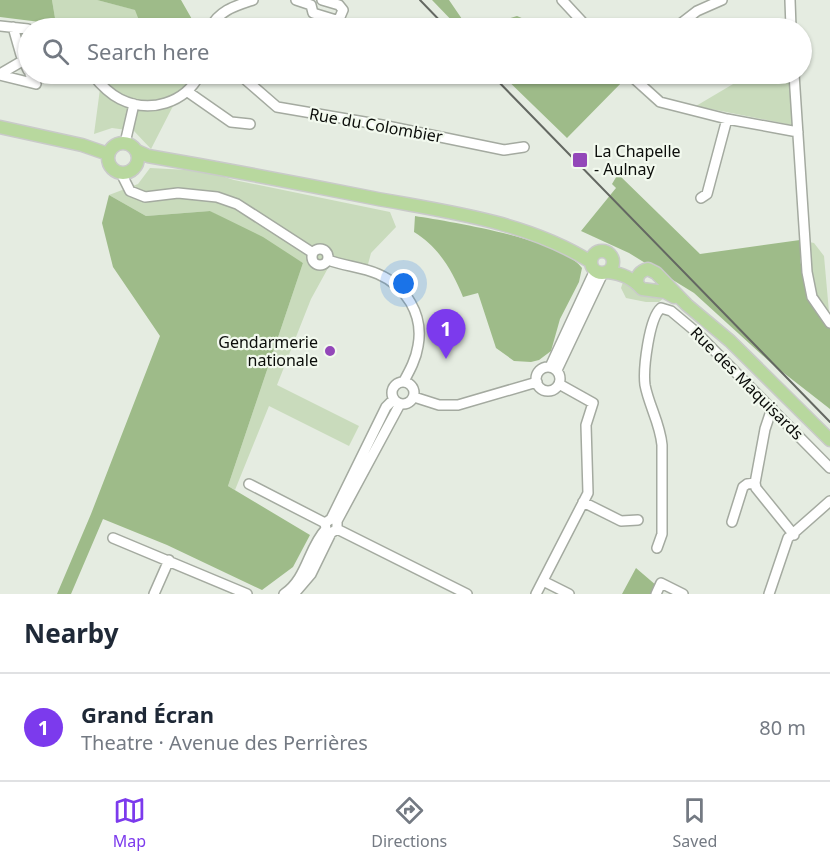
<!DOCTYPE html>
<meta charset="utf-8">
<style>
body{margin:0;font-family:"Noto Sans",sans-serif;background:#f2f2f3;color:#1f2937}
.you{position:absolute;left:404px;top:284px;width:21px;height:21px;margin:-15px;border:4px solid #fff;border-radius:50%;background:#1a73e8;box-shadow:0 0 0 9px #1a73e833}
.badge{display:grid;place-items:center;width:39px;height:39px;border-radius:50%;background:#7c3aed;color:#fff;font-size:20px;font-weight:700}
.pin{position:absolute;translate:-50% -50px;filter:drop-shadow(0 2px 3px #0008)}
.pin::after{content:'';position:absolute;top:32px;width:21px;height:18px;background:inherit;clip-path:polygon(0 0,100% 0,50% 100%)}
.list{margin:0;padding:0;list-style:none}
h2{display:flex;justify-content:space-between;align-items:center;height:78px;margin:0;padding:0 24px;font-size:26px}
h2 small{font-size:20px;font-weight:400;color:#747a83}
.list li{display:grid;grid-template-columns:39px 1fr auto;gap:18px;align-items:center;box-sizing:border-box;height:108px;padding:0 24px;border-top:2px solid #e0e1e3}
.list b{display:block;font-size:22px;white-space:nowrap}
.list p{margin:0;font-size:20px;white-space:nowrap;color:#747a83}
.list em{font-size:20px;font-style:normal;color:#747a83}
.icon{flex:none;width:33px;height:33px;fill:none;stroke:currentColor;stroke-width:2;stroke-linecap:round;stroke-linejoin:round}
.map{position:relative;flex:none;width:830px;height:594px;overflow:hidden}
.search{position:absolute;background:#fff;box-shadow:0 2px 4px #0004;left:18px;right:18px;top:18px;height:66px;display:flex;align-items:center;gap:15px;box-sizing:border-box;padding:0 21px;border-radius:33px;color:#747a83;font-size:22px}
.sheet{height:186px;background:#fff}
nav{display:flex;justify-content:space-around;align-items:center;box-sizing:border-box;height:84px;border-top:2px solid #e0e1e3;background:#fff;font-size:16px;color:#747a83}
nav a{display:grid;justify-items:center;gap:3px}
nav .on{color:#7c3aed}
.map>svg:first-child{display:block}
.green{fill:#c9dbbc}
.forest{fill:#9ebb89}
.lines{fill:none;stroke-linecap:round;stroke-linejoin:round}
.minor-casing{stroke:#a4aaa0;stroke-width:12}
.major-casing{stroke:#c9cac9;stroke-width:15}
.minor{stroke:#fff;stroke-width:9}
.major{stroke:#b8d89e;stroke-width:12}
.rail{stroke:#646862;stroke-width:2}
.poi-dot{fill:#9347b9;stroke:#f2f9ee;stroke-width:2}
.labels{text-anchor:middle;stroke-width:4.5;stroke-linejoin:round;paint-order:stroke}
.street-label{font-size:16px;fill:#0b0d0a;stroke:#f2f9ee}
.poi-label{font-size:16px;fill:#0b0d0a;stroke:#f2f9ee;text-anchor:start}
</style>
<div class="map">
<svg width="830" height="594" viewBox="0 0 830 594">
<rect width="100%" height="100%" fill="#e5ece1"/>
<path class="green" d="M52,0h45l39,10 6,18h-81l-5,-4z
M100,74h96l-24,34 -21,41 -17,-18 -22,-3 -18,6 6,-45 4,-9z
M750,74h49l3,53 -106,-21z
M150,168l56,3 28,9 156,32 6,15 -25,26 -4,15 -34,-9 -22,40 -34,86 82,41 -10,20 -80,-40 -34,84 -7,-4 75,-223 -93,-52 -64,5 -37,-21 29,-11z
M800,240l14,3 10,13 5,56 -3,10 -18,-27 -8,-35z
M624,279l42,17 -7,6h-13l-20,-4 -5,-10z"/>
<path class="forest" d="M0,0h52l4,24 -56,-7z
M97,0h84l16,28h-55l-7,-18z
M432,0h17l13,19 19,8 36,-11 28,12h-86z
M501,74h122l4,3 -60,61z
M618,174l82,80 100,-14v20l8,35 22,32v82l-59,-46 -77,-70 -65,-40 -48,-22 35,-43 -4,-4z
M109,195l37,21 64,-5 53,26 40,26 -75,223 82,49 -17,32 -31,23 -95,-45 -64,-26 -32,75h-14l34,-80 69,-178 -47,-69 -11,-44z
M415,216c37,6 146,23 167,52l-3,14 -19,37 -9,32 -12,9 -8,2 -17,-1 -18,-13 -18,-55 -15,4c-10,-25 -24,-50 -49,-65z
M636,568l21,18 -3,8h-32z"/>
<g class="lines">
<g class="minor-casing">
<path id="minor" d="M296,0l15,5
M562,0l26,28
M790,0l1,28
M311,5l2,8 23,7 4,-3 3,-7 -4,-5 -17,-5
M0,26l28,3
M13,27l8,28 7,15
M210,28c10,-18 25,-22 43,-28
M675,28l22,-17 25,-11
M0,74l24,-14
M92,74c8,10 16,19 28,25 30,15 65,4 80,-25
M239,74l38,33 105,18 122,25 20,-3
M629,74l31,28 67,17 71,13
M794,74l13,198 5,25 18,26
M0,75l36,9 -6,-10
M188,92l43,30 19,2
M125,143l9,-39
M121,173l9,18 15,6 33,-4 39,4 20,7 76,49
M701,198l6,-4 20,-75
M312 257a8 8 0 1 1 16 0a8 8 0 1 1-16 0Z
M328,260c16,6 34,7 50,14 28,12 46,41 40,72 -2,13 -8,24 -14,35
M550,367l45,-97
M536 379a12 12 0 1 1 24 0a12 12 0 1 1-24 0Z
M557,370l46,-97
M392 393a11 11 0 1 1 22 0a11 11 0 1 1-22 0Z
M414,397l25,8h19l79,-23
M755,483l1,5 38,47
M249,484l76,39
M583,502l38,19 17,-1
M732,522l11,-35 4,-3 8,-1 10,-54 7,-21
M337,529l130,65
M113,538l134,56
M657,548l5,-14v-89c-2,-22 -13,-39 -17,-60 -2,-16 4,-67 16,-77l10,3 24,20 135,137
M543,581l26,13
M154,594l15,-34
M284,594c23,-15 24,-46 42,-65l-1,-6 6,-4 55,-112 8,-8
M294,594l17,-20 20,-41 6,-4v-8l63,-117
M536,594l52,-101 -2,-68 7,-22 -34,-19
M656,594l5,-11 22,11
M769,594l19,-56 42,-37"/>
</g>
<g class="major-casing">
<path id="major" d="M0,127l82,18 26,9
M108 158a15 15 0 1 1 30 0a15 15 0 1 1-30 0Z
M137,151l11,5c75,13 150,27 225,42 74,14 153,23 218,64
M591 262a11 11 0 1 1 22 0a11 11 0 1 1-22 0Z
M608,272c15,2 24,6 34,17l23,3 9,5
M637,282c0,-8 4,-11 11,-13l8,4 31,32 43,36 100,99"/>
</g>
<use href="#minor" class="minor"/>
<use href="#major" class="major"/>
<path class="rail" d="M420,0l27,28
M491,74l339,348"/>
</g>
<g class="poi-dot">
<rect x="572" y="152" width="16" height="16" rx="3"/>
<circle cx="330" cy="351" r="6"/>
</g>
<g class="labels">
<g class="street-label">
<text transform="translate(376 125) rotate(10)" y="6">Rue du Colombier</text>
<text transform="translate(747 383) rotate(45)" y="6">Rue des Maquisards</text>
</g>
<g class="poi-label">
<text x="594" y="157">La Chapelle<tspan x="594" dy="18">- Aulnay</tspan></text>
<text x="318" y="348" text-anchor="end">Gendarmerie<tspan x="318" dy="18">nationale</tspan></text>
</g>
</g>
</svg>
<div class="you"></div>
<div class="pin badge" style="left:446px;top:359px">1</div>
<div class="search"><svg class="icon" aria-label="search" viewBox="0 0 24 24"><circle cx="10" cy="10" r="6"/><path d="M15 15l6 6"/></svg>Search here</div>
</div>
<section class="sheet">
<h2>Nearby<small></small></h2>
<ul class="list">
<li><span class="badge">1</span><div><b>Grand Écran</b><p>Theatre · Avenue des Perrières</p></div><em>80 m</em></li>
</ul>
</section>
<nav>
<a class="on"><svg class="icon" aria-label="map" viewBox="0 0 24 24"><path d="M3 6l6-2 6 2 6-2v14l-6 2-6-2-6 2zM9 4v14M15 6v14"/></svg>Map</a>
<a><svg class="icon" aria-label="directions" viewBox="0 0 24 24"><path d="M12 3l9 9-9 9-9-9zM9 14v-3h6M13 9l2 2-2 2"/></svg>Directions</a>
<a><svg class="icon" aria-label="saved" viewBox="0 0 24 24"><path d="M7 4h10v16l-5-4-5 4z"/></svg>Saved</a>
</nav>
